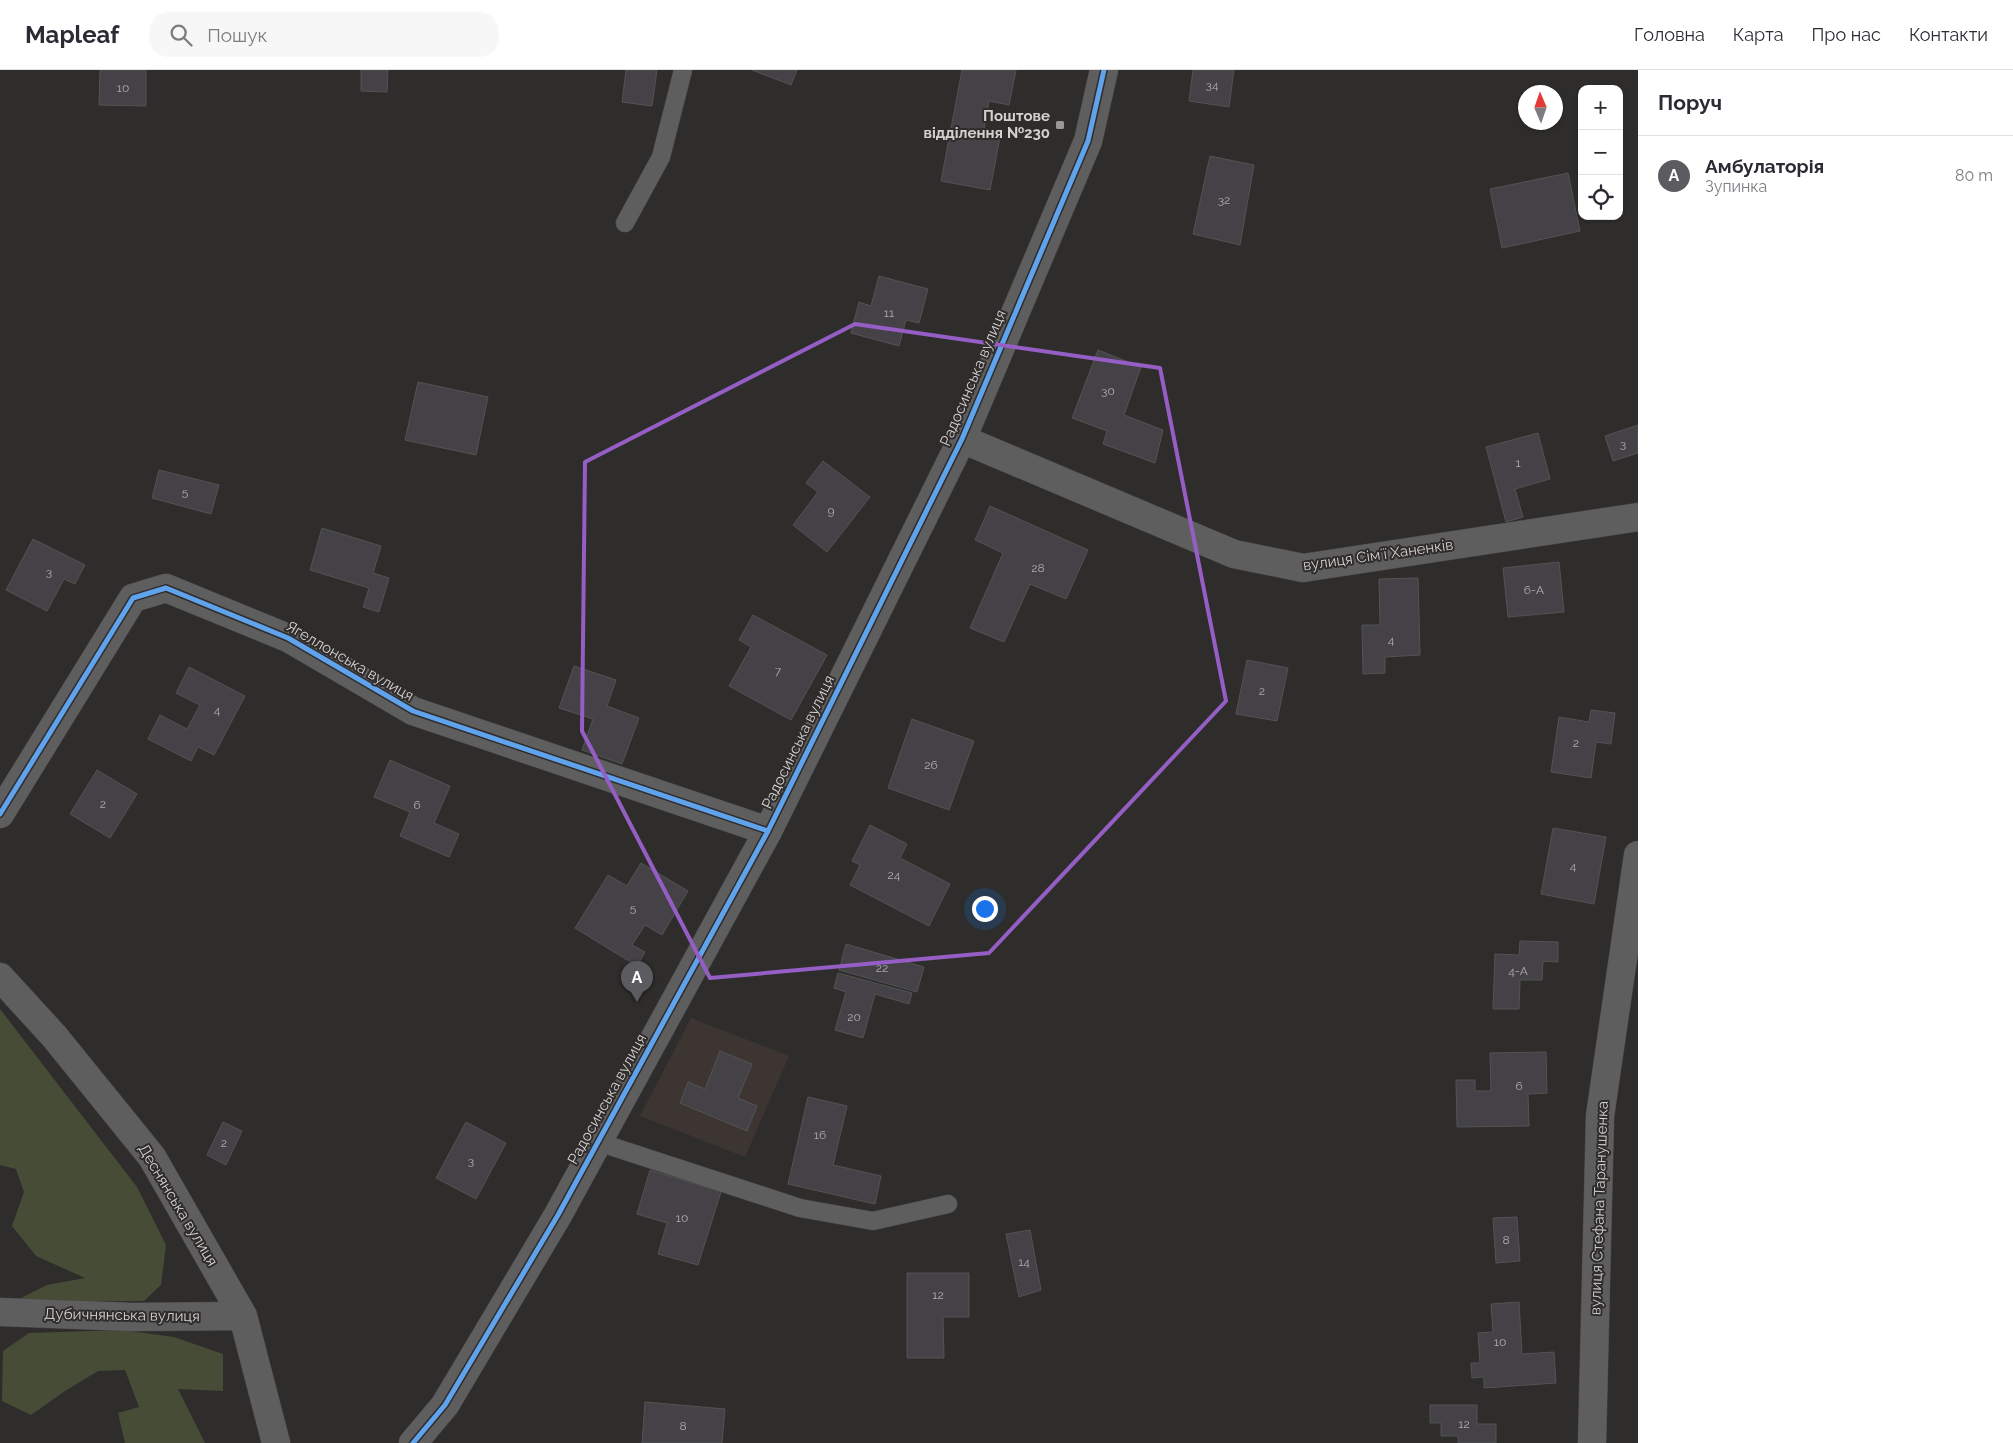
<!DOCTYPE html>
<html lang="uk">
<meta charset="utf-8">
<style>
body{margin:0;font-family:Raleway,sans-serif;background:#f7f7f7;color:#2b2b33}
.controls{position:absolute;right:15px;top:15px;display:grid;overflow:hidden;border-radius:10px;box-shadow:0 1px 4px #0004}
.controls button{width:45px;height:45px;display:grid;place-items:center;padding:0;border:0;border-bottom:1px solid #e1e1e2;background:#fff;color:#2b2b33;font:25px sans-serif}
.compass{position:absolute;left:1518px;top:15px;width:45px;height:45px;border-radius:50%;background:#fff;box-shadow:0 1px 4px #0004;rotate:358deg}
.you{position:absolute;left:984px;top:838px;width:18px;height:18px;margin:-12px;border:4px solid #fff;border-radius:50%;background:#1a73e8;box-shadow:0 0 0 8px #1a73e833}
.badge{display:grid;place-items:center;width:32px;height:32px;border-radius:50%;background:#5c5c60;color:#fff;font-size:16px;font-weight:700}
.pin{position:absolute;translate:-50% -41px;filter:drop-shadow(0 1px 2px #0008)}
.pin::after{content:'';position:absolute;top:26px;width:18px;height:15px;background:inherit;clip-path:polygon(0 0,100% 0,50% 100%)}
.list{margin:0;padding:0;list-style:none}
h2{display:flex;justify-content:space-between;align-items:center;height:65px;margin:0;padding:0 20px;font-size:21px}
h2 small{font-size:16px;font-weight:400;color:#7c7c81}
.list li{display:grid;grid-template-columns:32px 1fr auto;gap:15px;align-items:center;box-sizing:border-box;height:80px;padding:0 20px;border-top:1px solid #e1e1e2}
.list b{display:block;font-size:19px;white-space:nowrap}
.list p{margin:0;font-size:16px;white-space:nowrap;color:#7c7c81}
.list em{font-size:16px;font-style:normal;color:#7c7c81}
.icon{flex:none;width:28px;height:28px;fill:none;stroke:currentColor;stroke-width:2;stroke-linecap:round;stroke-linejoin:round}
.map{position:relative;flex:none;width:1638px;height:1373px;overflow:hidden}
header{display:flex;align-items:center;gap:30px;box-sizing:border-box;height:70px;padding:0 25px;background:#fff;border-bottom:1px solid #e1e1e2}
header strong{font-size:24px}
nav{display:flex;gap:28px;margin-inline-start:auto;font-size:18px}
.search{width:350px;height:45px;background:#f7f7f7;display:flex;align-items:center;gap:12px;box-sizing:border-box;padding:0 18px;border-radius:20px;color:#7c7c81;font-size:19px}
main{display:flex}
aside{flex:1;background:#fff}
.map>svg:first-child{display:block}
.built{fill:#3d3531}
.green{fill:#464c36}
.building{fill:#444246;stroke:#535353}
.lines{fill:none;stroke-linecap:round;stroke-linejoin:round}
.lane-casing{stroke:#4c4a49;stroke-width:19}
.street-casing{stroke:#4c4a49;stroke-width:29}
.secondary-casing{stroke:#4c4a49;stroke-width:29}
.lane{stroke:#5f5e5e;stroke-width:18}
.street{stroke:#5f5e5e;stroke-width:28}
.secondary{stroke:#5f5e5e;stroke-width:28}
.cycleway-casing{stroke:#2f2c2b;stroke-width:8}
.cycleway{stroke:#60a3ed;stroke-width:5}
.marked{fill:none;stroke:#955ec4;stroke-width:4;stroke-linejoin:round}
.poi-dot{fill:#999897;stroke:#2f2c2b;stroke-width:2}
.labels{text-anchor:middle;stroke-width:4;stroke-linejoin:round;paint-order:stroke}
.number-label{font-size:12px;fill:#afadae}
.poi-label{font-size:15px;font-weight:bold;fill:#d3d1d0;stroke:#2f2c2b;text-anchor:end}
.street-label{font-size:15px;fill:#d3d1d0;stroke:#2f2c2b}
</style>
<header>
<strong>Mapleaf</strong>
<div class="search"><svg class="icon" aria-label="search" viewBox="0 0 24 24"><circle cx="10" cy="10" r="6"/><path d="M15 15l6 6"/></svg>Пошук</div>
<nav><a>Головна</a><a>Карта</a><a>Про нас</a><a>Контакти</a></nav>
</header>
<main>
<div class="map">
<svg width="1638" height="1373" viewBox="0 0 1638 1373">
<rect width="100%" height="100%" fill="#2e2d2c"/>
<path class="built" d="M691,948l98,38 -44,101 -105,-41z"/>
<path class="green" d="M0,939l137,178 29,58 -5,40 -17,16 -131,1 34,-17 38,-7 -49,-22 -24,-30 12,-34 -8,-23 -16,-4z
M122,1260l52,7 49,17v37l-45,-2 27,54h-80l-7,-30 21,-6 -14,-37 -27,1 -33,20 -34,24 -29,-14 1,-50 26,-18z"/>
<path class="building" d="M100,0h46v36l-47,-1z
M361,0h27l-1,22 -26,-1z
M626,0h31l-5,36 -30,-4z
M752,0h45l-6,15z
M962,0h54l-7,35 -20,-4 -5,28 17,3 -11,58 -49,-9z
M1193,0h41l-5,37 -40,-6z
M1210,86l44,9 -14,80 -47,-11z
M1568,103l12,58 -78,17 -12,-59z
M879,206l49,13 -9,34 -13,-3 -7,26 -48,-13 8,-31 12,4z
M1098,280l43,17 -17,48 39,15 -8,33 -52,-19 4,-13 -35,-13z
M418,312l70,15 -12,58 -71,-15z
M1638,355v28l-25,8 -8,-25z
M1538,363l12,46 -35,10 8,28 -17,5 -20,-75z
M823,391l47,36 -43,55 -34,-27 25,-33 -12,-9z
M159,400l60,15 -8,29 -59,-16z
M990,436l98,44 -22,49 -36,-15 -26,58 -34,-14 33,-75 -28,-13z
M322,458l59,18 -8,27 16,5 -10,34 -16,-5 6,-19 -59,-18z
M33,469l52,26 -10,19 -11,-5 -17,32 -41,-21z
M1559,492l5,50 -56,5 -5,-49z
M1418,508l2,77 -35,2v16l-22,1 -1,-49h18l-1,-46z
M753,545l74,40 -36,65 -62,-34 22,-39 -12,-7z
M1247,590l41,8 -11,53 -41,-7z
M574,596l42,14 -9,26 32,12 -17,46 -40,-14 11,-31 -34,-11z
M189,597l56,29 -31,59 -16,-8 -7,14 -43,-22 12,-24 27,14 13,-24 -24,-12z
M1591,640l24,3 -4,31 -15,-2 -5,36 -40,-6 8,-55 30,5z
M912,649l62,22 -25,69 -61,-22z
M390,690l60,26 -16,37 25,11 -10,23 -49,-21 10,-24 -36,-15z
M97,700l40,24 -27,44 -40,-24z
M870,755l37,19 -7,14 50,26 -21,42 -79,-41 10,-20 -8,-4z
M1553,758l53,9 -12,67 -53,-10z
M641,793l47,28 -26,44 -17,-10 -13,20 13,7 -8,14 -62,-38 33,-53 19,11z
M1520,871l38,1v20l-15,-1 -1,19h-22l-1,29h-26l2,-55 24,1z
M846,874l78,23 -7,25 -78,-22z
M838,903l74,20 -3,11 -34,-10 -12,44 -28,-8 11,-38 -12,-4z
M720,981l32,13 -14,34 19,8 -10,25 -67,-28 8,-21 17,7z
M1546,982l1,41 -19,1 1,32 -72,1 -1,-47h19v11h16l-1,-38z
M808,1027l39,9 -14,59 48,11 -6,28 -87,-20z
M223,1052l19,9 -16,34 -19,-10z
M466,1052l40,21 -30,56 -40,-21z
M650,1100l71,22 -23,73 -40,-11 9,-31 -30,-9z
M1517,1147l3,44 -24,2 -3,-45z
M1030,1160l11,60 -22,7 -13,-63z
M907,1203h62v44h-26l1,41h-37z
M1519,1232l3,52 32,-2 2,31 -72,5v-11l-12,1 -1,-15h9l-2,-30 15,-1 -2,-28z
M645,1332l80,7 -3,34h-80z
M1430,1335h47v19h19v19h-38v-7h-17v-13h-11z"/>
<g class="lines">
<g class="lane-casing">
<path id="lane" d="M625,153l36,-66 22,-87
M598,1072l202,66 73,13 75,-17"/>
</g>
<g class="street-casing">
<path id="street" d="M962,369l272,115 69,14 335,-51
M0,744l133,-216 33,-10 122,50 125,73 355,120
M0,907l54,59 98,121 91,159 33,127
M0,1242l132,5 111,-1
M1592,1373l8,-327 38,-261"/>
</g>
<g class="secondary-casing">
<path id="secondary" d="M413,1373l32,-38 113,-190 210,-384 194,-392 126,-298 16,-71"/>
</g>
<use href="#lane" class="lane"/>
<use href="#street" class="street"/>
<use href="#secondary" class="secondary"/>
<g class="cycleway-casing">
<path id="cycleway" d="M0,744l133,-216 33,-10 122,50 125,73 355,120
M413,1373l32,-38 113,-190 210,-384 194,-392 126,-298 16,-71"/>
</g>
<use href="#cycleway" class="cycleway"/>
</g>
<path class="marked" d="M855,254l305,44 66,333 -237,252 -279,25 -128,-247 3,-269z"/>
<rect class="poi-dot" x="1055" y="50" width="10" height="10" rx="2.5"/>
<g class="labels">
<g class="number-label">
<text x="1212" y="19">34</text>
<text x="123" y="22">10</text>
<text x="1224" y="134">32</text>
<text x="889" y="247">11</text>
<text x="1108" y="325">30</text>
<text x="1623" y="378">3</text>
<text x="1518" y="397">1</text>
<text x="185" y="426">5</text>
<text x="831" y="445">9</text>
<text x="1038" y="502">28</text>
<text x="49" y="506">3</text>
<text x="1534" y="524">6-А</text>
<text x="1391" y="574">4</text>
<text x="778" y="605">7</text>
<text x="1262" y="625">2</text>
<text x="217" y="644">4</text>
<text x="1576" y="677">2</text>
<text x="931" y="699">26</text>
<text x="103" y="738">2</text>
<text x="417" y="739">6</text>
<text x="1573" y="800">4</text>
<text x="894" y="809">24</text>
<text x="633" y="842">5</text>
<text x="882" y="902">22</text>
<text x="1518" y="905">4-А</text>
<text x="854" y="951">20</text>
<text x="1519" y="1020">6</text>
<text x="820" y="1069">16</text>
<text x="224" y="1077">2</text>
<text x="471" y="1095">3</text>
<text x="682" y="1152">10</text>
<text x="1506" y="1174">8</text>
<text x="1024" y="1196">14</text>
<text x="938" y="1229">12</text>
<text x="1500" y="1276">10</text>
<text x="1464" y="1358">12</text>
<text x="683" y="1360">8</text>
</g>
<g class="poi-label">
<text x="1050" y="51">Поштове<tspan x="1050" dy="17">відділення №230</tspan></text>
</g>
<g class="street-label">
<text transform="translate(973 308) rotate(-67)" y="5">Радосинська вулиця</text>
<text transform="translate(1378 485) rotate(-8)" y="5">вулиця Сімʼї Ханенків</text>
<text transform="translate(350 591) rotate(30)" y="5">Ягеллонська вулиця</text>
<text transform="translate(798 672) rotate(-64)" y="5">Радосинська вулиця</text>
<text transform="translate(607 1029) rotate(-61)" y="5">Радосинська вулиця</text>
<text transform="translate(178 1135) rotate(59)" y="5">Деснянська вулиця</text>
<text transform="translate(1599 1138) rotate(-88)" y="5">вулиця Стефана Таранушенка</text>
<text transform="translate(122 1245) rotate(1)" y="5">Дубичнянська вулиця</text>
</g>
</g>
</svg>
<div class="controls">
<button>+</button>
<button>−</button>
<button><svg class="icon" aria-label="locate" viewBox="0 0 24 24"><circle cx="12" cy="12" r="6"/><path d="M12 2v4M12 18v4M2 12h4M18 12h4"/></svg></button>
</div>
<svg class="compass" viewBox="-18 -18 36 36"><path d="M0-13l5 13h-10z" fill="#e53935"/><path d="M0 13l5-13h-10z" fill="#7c7c81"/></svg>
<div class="you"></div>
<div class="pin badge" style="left:637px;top:932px">A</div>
</div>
<aside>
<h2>Поруч<small></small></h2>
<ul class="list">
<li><span class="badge">A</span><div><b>Амбулаторія</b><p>Зупинка</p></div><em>80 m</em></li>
</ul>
</aside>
</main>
